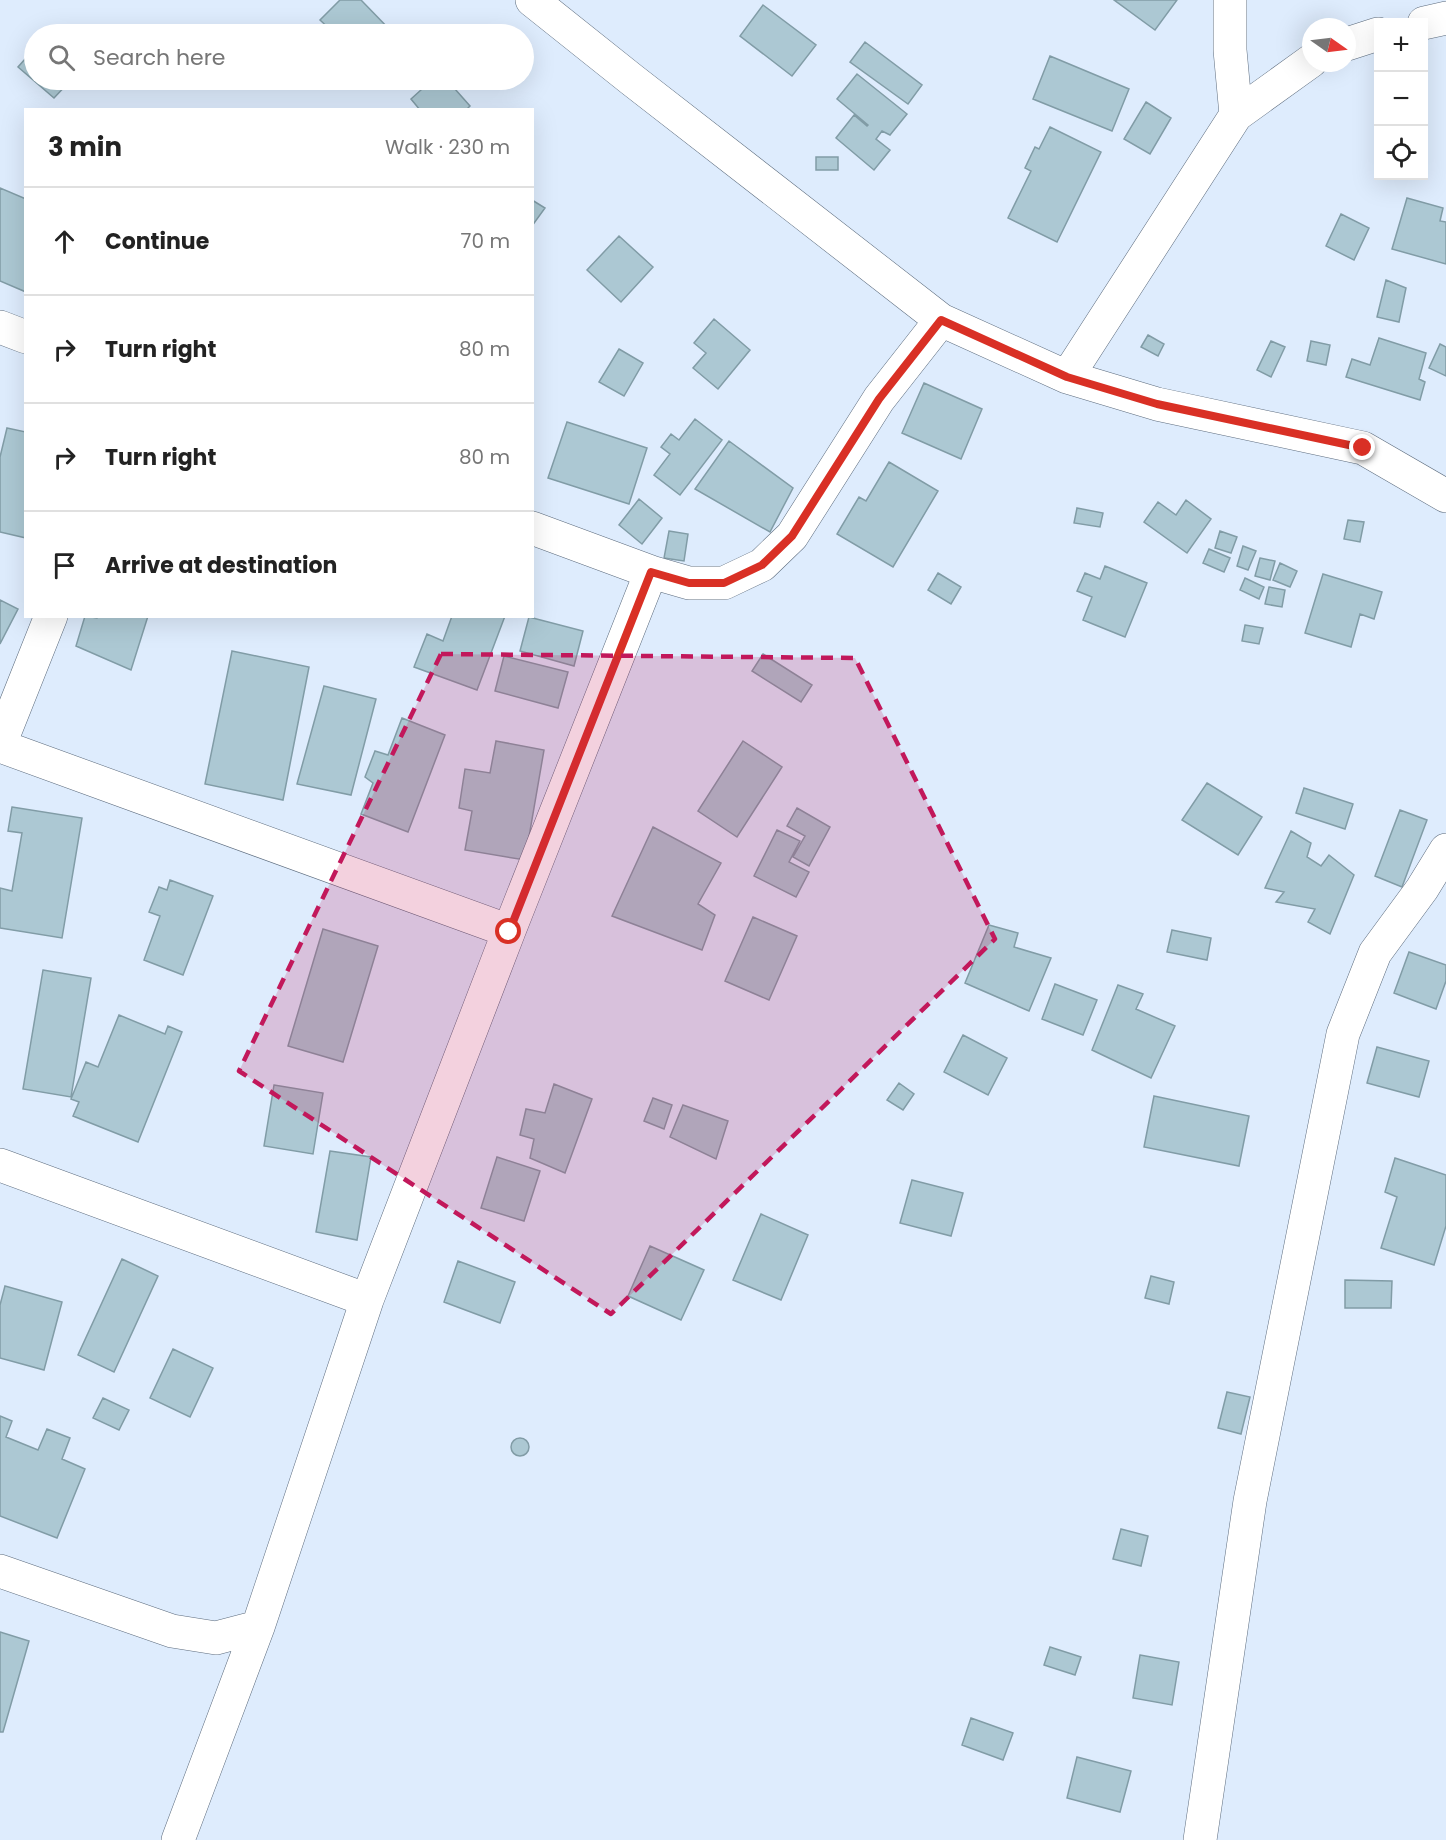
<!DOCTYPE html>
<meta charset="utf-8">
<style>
body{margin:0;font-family:Poppins,sans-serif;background:#f2f2f2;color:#222}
.controls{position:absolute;right:18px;top:18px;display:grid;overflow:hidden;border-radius:0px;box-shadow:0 6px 24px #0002}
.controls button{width:54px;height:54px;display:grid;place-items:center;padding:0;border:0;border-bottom:2px solid #e0e0e0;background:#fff;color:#222;font:30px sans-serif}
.compass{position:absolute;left:1302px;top:18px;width:54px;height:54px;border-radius:50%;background:#fff;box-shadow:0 6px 24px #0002;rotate:104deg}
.stop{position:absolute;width:18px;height:18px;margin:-14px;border:4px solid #d93025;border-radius:50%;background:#fff}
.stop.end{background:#d93025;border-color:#fff;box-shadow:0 2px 6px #0008}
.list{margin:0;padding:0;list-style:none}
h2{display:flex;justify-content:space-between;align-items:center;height:78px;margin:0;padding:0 24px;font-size:26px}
h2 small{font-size:20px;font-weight:400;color:#767676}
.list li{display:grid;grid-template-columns:39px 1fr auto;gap:18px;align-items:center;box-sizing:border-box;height:108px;padding:0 24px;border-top:2px solid #e0e0e0}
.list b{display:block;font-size:22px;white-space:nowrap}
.list em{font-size:20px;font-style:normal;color:#767676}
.icon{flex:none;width:33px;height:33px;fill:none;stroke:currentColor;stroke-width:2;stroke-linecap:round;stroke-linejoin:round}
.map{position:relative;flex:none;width:1446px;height:1840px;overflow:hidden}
.search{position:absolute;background:#fff;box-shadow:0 6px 24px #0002;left:24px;top:24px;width:510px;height:66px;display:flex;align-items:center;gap:15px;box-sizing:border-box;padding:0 21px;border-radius:33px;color:#767676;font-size:22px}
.panel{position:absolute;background:#fff;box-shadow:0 6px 24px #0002;left:24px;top:108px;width:510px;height:510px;border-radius:0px}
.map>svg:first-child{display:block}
.building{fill:#acc8d3;stroke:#819ca6;stroke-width:1.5}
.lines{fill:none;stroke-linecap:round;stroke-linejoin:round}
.minor-casing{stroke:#5d6c7e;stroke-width:34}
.minor{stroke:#fff;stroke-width:33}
.route{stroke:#d93025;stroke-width:8}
.marked{fill:#c2185b;fill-opacity:0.2;stroke:#c2185b;stroke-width:4.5;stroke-dasharray:12 8;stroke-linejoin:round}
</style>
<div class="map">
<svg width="1446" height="1840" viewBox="0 0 1446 1840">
<rect width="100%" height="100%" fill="#deecfd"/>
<path class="building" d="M340,0h21l32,33 -58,1 -15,-14z
M1114,0h63l-22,30z
M763,5l53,40 -24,31 -52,-40z
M865,42l57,43 -14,19 -58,-42z
M34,49v31h37l-17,18 -36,-31z
M1050,56l79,33 -17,42 -79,-32z
M857,74l50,40 -17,21 -8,-4 -6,8 14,11 -16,20 -38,-32 18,-23 13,11 1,-1 -31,-26z
M432,80h15l23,26 -4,4h-46l-9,-11z
M1146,102l25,16 -21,36 -26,-15z
M1050,127l51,25 -44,90 -49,-24 23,-47 -6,-3 10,-21 4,2z
M816,157h22v13h-22z
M0,188l26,11v93l-26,-11z
M1407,198l36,10 -3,13 6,1v42l-54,-15z
M532,200l13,8 -13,18z
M1341,214l28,14 -15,32 -28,-14z
M619,236l34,31 -32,35 -34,-32z
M1386,280l20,8 -7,34 -22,-5z
M714,319l36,31 -32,39 -25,-21 13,-15 -12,-10z
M1148,335l16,9 -6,12 -17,-9z
M1379,338l47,15 -7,26 6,3 -5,18 -74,-23 6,-18 18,6z
M1271,341l14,6 -14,30 -14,-7z
M1311,341l19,4 -4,20 -19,-4z
M1440,344l6,3v29l-17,-8z
M619,349l24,14 -19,33 -25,-14z
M924,383l58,26 -21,50 -59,-26z
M695,419l27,21 -42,55 -26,-20 16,-21 -9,-7 10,-13 8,6z
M567,422l80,26 -18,56 -81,-26z
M7,428l19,4v106l-26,-6v-75z
M729,441l64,47 -23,44 -75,-43z
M889,462l49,29 -45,76 -56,-33 22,-37 7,4z
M639,499l23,19 -20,26 -23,-19z
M1186,500l25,19 -24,34 -43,-31 14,-20 18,13z
M1077,508l26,5 -3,14 -26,-4z
M1348,520l16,2 -4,20 -16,-3z
M669,531l19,3 -4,27 -20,-3z
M1220,531l17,6 -6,16 -16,-5z
M1243,546l13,5 -8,19 -11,-4z
M1209,549l21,9 -6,14 -21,-9z
M1260,558l15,3 -5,19 -15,-4z
M1280,563l17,8 -7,16 -17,-7z
M1105,566l42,17 -22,54 -42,-17 9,-23 -15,-6 8,-18 15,6z
M938,573l23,14 -10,17 -23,-14z
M1323,574l59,18 -8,27 -14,-5 -9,33 -46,-14z
M1245,578l19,9 -5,12 -19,-9z
M1269,587l16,3 -3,17 -17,-3z
M0,600l18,9 -18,35z
M85,616l12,2 1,-2h50l-17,54 -55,-24z
M452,616h53l-28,74 -63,-23 13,-33 16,7z
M529,617l54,14 -9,35 -54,-15z
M1245,625l18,3 -4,16 -17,-3z
M232,651l77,16 -26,133 -78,-16z
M763,654l49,31 -11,17 -49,-31z
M504,656l64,16 -10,36 -63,-17z
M324,686l52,13 -25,96 -54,-11z
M402,718l43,17 -37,97 -47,-18 12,-31 -8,-6 10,-26 13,4z
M496,741l48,9 -19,110 -60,-10 7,-39 -13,-3 6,-39 25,4z
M743,741l39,26 -45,70 -39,-26z
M1207,783l55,34 -24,38 -56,-35z
M1304,788l49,16 -8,25 -49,-16z
M12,807l70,11 -20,120 -62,-10v-40l12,3 10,-58 -14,-2z
M797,808l33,19 -21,39 -16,-9 12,-21 -18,-10z
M1400,810l27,10 -25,67 -27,-11z
M653,827l68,36 -23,41 17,11 -13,35 -90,-34z
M777,830l23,11 -11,21 20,10 -13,25 -42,-21z
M1291,831l20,12 -4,14 14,9 8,-11 25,20 -24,59 -22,-12 7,-13 -39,-7 8,-10 -19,-4z
M170,880l43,16 -30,79 -39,-15 16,-44 -11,-4 10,-25 8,3z
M753,917l44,19 -28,64 -44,-19z
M989,925l29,8 -4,14 37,11 -22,53 -64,-28z
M323,929l55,17 -35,116 -55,-16z
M1172,930l39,8 -4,22 -40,-8z
M1409,952l37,13v16l-10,28 -42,-16z
M43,970l48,8 -20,119 -48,-8z
M1055,984l42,16 -14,35 -41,-16z
M1118,985l25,9 -7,15 39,17 -24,52 -59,-28z
M119,1015l46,19 3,-8 14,6 -44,110 -65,-26 6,-14 -8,-3 15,-37 12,5z
M963,1035l44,23 -19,37 -44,-23z
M1377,1047l52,14 -10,36 -52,-14z
M899,1083l15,11 -11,16 -16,-10z
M554,1084l38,15 -27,74 -35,-15 4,-19 -14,-4 6,-26 19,4z
M274,1085l49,8 -10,61 -49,-8z
M1154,1096l95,20 -10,50 -95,-19z
M653,1098l19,7 -8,24 -20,-8z
M683,1105l45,16 -12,38 -46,-22z
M330,1151l41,6 -14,83 -41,-8z
M497,1157l43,14 -16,50 -43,-13z
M1395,1158l51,17v51l-12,39 -53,-17 16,-51 -12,-5z
M912,1180l51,13 -12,43 -51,-13z
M761,1214l47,21 -27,65 -48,-20z
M650,1246l54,24 -23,50 -53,-24z
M122,1259l36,17 -44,96 -36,-17z
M458,1261l57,21 -15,41 -56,-21z
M1151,1276l23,6 -5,22 -24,-6z
M1345,1280l47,1 -1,27h-46z
M5,1286l57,16 -18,68 -44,-12v-53z
M173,1349l40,19 -23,49 -40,-19z
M1227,1392l23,5 -9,37 -23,-6z
M103,1398l26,12 -10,20 -26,-12z
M0,1416l12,5 -6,16 32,13 9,-21 23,9 -8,21 23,10 -28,69 -57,-22z
M511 1447a9 9 0 1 1 18 0a9 9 0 1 1-18 0Z
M1121,1529l27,7 -7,30 -28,-7z
M0,1632l29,9 -26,91h-3z
M1050,1647l31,10 -6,18 -31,-10z
M1140,1655l39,7 -7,43 -39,-7z
M971,1718l42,15 -10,27 -41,-15z
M1077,1757l54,14 -11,41 -53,-14z"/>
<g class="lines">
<g class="minor-casing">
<path id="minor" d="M532,0l99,79 310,241 126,57 90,27 206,44 83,48
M1424,23l22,-5
M1347,44l31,-10
M1236,115l75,-54
M0,327l26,10
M1067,377l169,-262 -6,-65v-50
M532,528l119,44
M0,744l51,-128
M0,746l509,185
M0,1165l367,135
M0,1571l172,60 44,7 42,-11
M178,1840l80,-213 109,-327 142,-369 142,-359 38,11h35l38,-18 30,-29 87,-137 62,-79
M1200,1840l50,-339 93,-467 32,-81 47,-64 24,-39"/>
</g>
<use href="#minor" class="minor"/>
</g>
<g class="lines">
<path class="route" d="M509,932l142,-360 38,11h35l38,-18 30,-29 87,-137 62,-79 126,57 90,27 206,44"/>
</g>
<path class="marked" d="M441,654l414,4 140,281 -384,375 -372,-243z"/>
</svg>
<div class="controls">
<button>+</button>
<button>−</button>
<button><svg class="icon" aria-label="locate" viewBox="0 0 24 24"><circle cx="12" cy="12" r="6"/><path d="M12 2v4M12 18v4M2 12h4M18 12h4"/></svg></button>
</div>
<svg class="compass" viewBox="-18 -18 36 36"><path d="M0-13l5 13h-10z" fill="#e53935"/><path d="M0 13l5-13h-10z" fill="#767676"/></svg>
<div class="stop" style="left:509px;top:932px"></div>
<div class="stop end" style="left:1363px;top:448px"></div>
<div class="search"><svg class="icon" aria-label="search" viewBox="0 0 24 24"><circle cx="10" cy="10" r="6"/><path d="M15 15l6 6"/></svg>Search here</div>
<section class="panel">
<h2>3 min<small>Walk · 230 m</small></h2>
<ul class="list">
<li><svg class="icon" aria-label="ahead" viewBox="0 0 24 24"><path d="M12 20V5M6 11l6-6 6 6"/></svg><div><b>Continue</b></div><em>70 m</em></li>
<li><svg class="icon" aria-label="right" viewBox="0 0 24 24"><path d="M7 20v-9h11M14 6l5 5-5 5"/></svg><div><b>Turn right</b></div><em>80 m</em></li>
<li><svg class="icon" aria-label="right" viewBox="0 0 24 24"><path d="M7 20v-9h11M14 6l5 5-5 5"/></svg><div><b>Turn right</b></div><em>80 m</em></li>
<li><svg class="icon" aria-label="arrive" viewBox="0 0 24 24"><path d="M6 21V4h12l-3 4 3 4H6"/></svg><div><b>Arrive at destination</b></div></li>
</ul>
</section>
</div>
